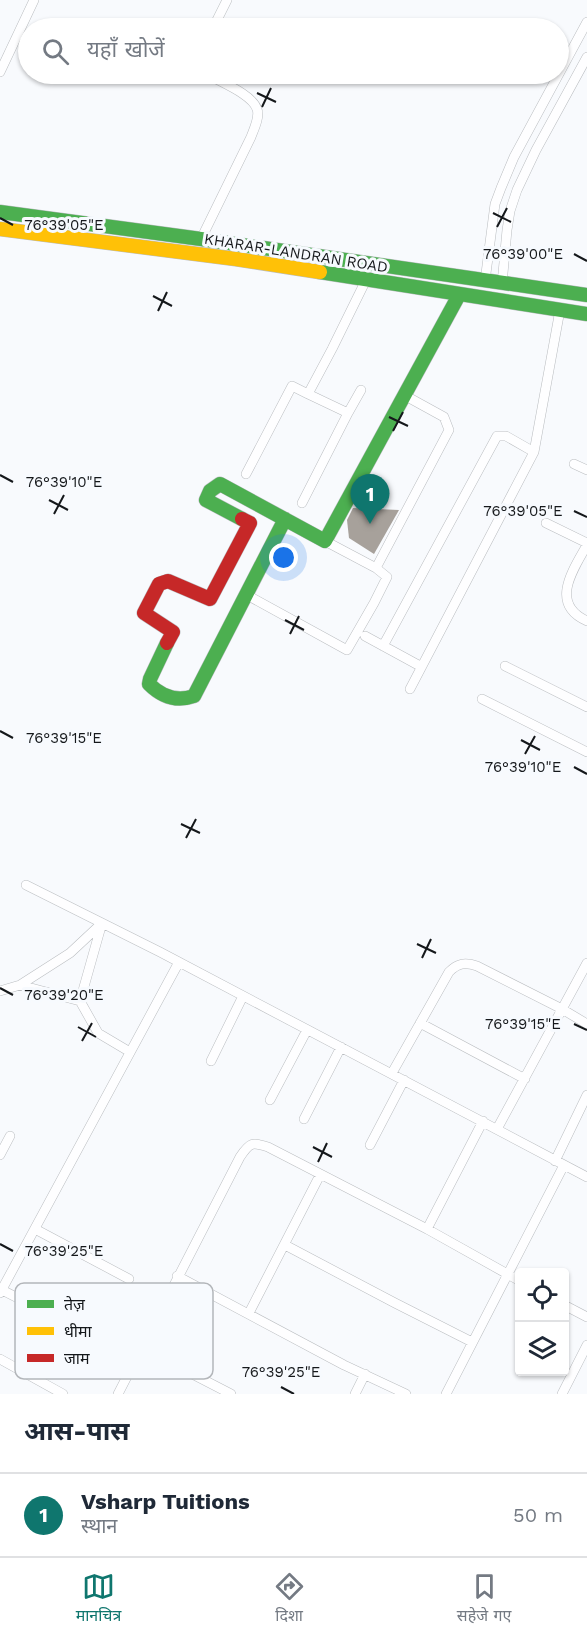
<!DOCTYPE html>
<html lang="hi">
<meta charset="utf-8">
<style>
body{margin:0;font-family:"Work Sans","Noto Sans Devanagari",sans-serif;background:#f6f6f7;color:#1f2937}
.controls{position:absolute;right:18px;bottom:18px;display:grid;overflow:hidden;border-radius:6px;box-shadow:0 2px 4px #0004}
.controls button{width:54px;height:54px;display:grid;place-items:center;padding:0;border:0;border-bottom:2px solid #e0e1e3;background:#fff;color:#1f2937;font:30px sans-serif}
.you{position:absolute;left:284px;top:558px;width:21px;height:21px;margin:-15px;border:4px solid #fff;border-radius:50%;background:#1a73e8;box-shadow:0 0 0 9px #1a73e833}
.badge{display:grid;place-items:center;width:39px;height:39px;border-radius:50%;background:#0f766e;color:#fff;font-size:20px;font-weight:700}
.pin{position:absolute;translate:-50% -50px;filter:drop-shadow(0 2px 3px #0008)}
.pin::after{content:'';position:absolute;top:32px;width:21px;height:18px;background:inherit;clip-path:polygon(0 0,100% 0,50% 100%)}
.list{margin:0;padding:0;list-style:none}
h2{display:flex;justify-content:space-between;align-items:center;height:78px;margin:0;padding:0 24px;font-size:26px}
h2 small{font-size:20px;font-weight:400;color:#747a83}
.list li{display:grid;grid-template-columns:39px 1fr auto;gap:18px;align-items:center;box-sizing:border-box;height:84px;padding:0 24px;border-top:2px solid #e0e1e3}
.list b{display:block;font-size:22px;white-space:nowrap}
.list p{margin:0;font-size:20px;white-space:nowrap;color:#747a83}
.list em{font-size:20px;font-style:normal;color:#747a83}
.icon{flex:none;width:33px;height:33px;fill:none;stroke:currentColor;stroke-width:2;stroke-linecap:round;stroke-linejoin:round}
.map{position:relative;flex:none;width:587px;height:1394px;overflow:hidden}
.search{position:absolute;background:#fff;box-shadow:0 2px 4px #0004;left:18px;right:18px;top:18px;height:66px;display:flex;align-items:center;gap:15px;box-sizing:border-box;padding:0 21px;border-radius:33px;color:#747a83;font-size:22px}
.sheet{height:162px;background:#fff}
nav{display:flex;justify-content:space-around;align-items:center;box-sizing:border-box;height:84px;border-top:2px solid #e0e1e3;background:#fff;font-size:16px;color:#747a83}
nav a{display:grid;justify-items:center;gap:3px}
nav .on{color:#0f766e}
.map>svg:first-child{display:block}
.building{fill:#a7a19b}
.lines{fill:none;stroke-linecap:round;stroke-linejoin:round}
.street-casing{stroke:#babdc0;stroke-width:10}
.fast-casing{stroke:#babdc0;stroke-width:15}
.slow-casing{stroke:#babdc0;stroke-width:15}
.jam-casing{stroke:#babdc0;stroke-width:15}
.street{stroke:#fefeff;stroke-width:9}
.fast{stroke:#4caf50;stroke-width:14}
.slow{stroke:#ffc107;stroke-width:14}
.jam{stroke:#c62828;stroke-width:14}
.ticks{fill:none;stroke:#15181b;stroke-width:2}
.labels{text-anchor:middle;stroke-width:6;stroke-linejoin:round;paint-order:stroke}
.street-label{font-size:15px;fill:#15181b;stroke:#f7fafe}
.key{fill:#f7fafe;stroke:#b3b6ba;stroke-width:1.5}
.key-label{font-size:16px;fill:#15181b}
.ticks-label{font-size:15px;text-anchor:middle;fill:#15181b;stroke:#f7fafe;stroke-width:6;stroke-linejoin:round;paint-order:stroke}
</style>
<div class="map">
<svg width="587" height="1394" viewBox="0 0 587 1394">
<rect width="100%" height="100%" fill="#f8fafd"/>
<path class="building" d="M353,508l46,2 -25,44 -25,-16 -2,-18z"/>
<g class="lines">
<g class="street-casing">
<path id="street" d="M213,28l14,-28
M0,72l34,-72
M201,239l50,-102c3,-8 9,-20 6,-28 -5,-15 -37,-27 -50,-35
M485,281l10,-77 6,-16 13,-31 73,-135
M502,284l5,-54 3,-19 7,-21 19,-40 51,-93
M348,413l13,-23
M574,464l13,6
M246,474l46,-88 16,8
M302,503l46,-90 -40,-19 24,-45 34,-69
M546,523l41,20
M325,541l51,27 73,-138 -5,-13 -40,-22
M587,545c-14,25 -38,59 0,76
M247,595l100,55 27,-47 13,-26 -11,-9
M365,636l55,30
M383,646l114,-210h9l28,16
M505,666l82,41
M410,689l124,-237 26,-142
M482,699l105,53
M26,885l134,67 427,225
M102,923l-22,78 18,32 32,19
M20,985l60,16
M0,991l20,-6 50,-32 30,-28
M420,1023l105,56
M211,1061l32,-65
M392,1073l57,-101c9,-9 16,-10 28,-6l85,43 25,15
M270,1100l37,-70
M304,1119l37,-72
M497,1129l90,-166
M370,1145l34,-65
M0,1155l10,-19
M555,1161l32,-66
M35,1229l94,50
M427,1229l56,-108
M285,1245l110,58 77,39
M177,1276l167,89 62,29
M2,1290l96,49
M0,1293l179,-331
M564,1305l23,12
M249,1313l71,-138
M142,1348l89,46
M0,1359l63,35
M118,1394l122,-237c10,-15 12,-15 28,-10l159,82 93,52
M355,1394l10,-20
M446,1394l118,-229
M562,1394l25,-49"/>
</g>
<g class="fast-casing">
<path id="fast" d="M0,212l201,27 386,56
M320,272l267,42
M242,519l-36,-19 4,-9 10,-7 105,57 134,-246
M167,643l-17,36 -1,5c13,13 28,18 45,12l91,-177"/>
</g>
<g class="slow-casing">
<path id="slow" d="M0,229l236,30 84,13"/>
</g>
<g class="jam-casing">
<path id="jam" d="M167,643l6,-11 -29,-19 15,-29 9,-3 42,18 40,-76 -8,-4"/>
</g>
<use href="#street" class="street"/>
<use href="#fast" class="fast"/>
<use href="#slow" class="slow"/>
<use href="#jam" class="jam"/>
</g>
<path class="ticks" d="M257,93l19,9M262,107l9,-19M493,213l18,9M0,218l13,7M497,227l10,-19M574,254l13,7M153,296l19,10M158,311l9,-19M389,417l19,9M393,431l10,-19M0,475l13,7M49,500l19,10M574,511l13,6M54,514l10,-19M285,620l19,10M290,634l9,-18M0,731l13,7M521,740l19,10M525,754l10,-18M574,767l13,7M181,824l19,9M186,838l10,-19M417,944l19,9M422,958l9,-19M0,988l13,7M574,1024l13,6M78,1027l18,10M82,1041l10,-18M313,1147l19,10M318,1162l9,-19M0,1244l13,7M281,1387l13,7"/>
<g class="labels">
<g class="street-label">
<text transform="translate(296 253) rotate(9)" y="5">KHARAR-LANDRAN ROAD</text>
</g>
</g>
<rect x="15" y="1283" width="198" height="96" rx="9" class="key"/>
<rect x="27" y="1300" width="27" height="8" fill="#4caf50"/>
<rect x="27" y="1327" width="27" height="8" fill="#ffc107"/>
<rect x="27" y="1354" width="27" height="8" fill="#c62828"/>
<g class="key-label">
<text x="64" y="1310">तेज़</text>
<text x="64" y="1337">धीमा</text>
<text x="64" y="1364">जाम</text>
</g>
<g class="ticks-label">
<text x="64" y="230">76°39'05"E</text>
<text x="523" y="259">76°39'00"E</text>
<text x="64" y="487">76°39'10"E</text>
<text x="523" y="516">76°39'05"E</text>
<text x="64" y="743">76°39'15"E</text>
<text x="523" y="772">76°39'10"E</text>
<text x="64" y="1000">76°39'20"E</text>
<text x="523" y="1029">76°39'15"E</text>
<text x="64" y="1256">76°39'25"E</text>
<text x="281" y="1377">76°39'25"E</text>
</g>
</svg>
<div class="controls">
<button><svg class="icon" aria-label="locate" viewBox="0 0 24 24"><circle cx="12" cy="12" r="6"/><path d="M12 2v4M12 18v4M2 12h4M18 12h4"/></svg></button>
<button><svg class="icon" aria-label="layers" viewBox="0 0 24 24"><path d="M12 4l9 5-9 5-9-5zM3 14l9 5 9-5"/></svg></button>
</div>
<div class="you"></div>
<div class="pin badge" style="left:370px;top:524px">1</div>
<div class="search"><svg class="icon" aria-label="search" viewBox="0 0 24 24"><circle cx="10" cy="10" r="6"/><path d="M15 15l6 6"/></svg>यहाँ खोजें</div>
</div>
<section class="sheet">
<h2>आस-पास<small></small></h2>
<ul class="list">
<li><span class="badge">1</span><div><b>Vsharp Tuitions</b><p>स्थान</p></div><em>50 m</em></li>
</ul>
</section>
<nav>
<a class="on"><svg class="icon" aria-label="map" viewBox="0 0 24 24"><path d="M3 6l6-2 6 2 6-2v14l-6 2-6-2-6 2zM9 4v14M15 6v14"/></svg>मानचित्र</a>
<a><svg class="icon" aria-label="directions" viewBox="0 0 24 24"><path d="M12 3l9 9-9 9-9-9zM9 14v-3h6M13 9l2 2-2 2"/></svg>दिशा</a>
<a><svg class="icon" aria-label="saved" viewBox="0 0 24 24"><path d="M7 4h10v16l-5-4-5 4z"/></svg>सहेजे गए</a>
</nav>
